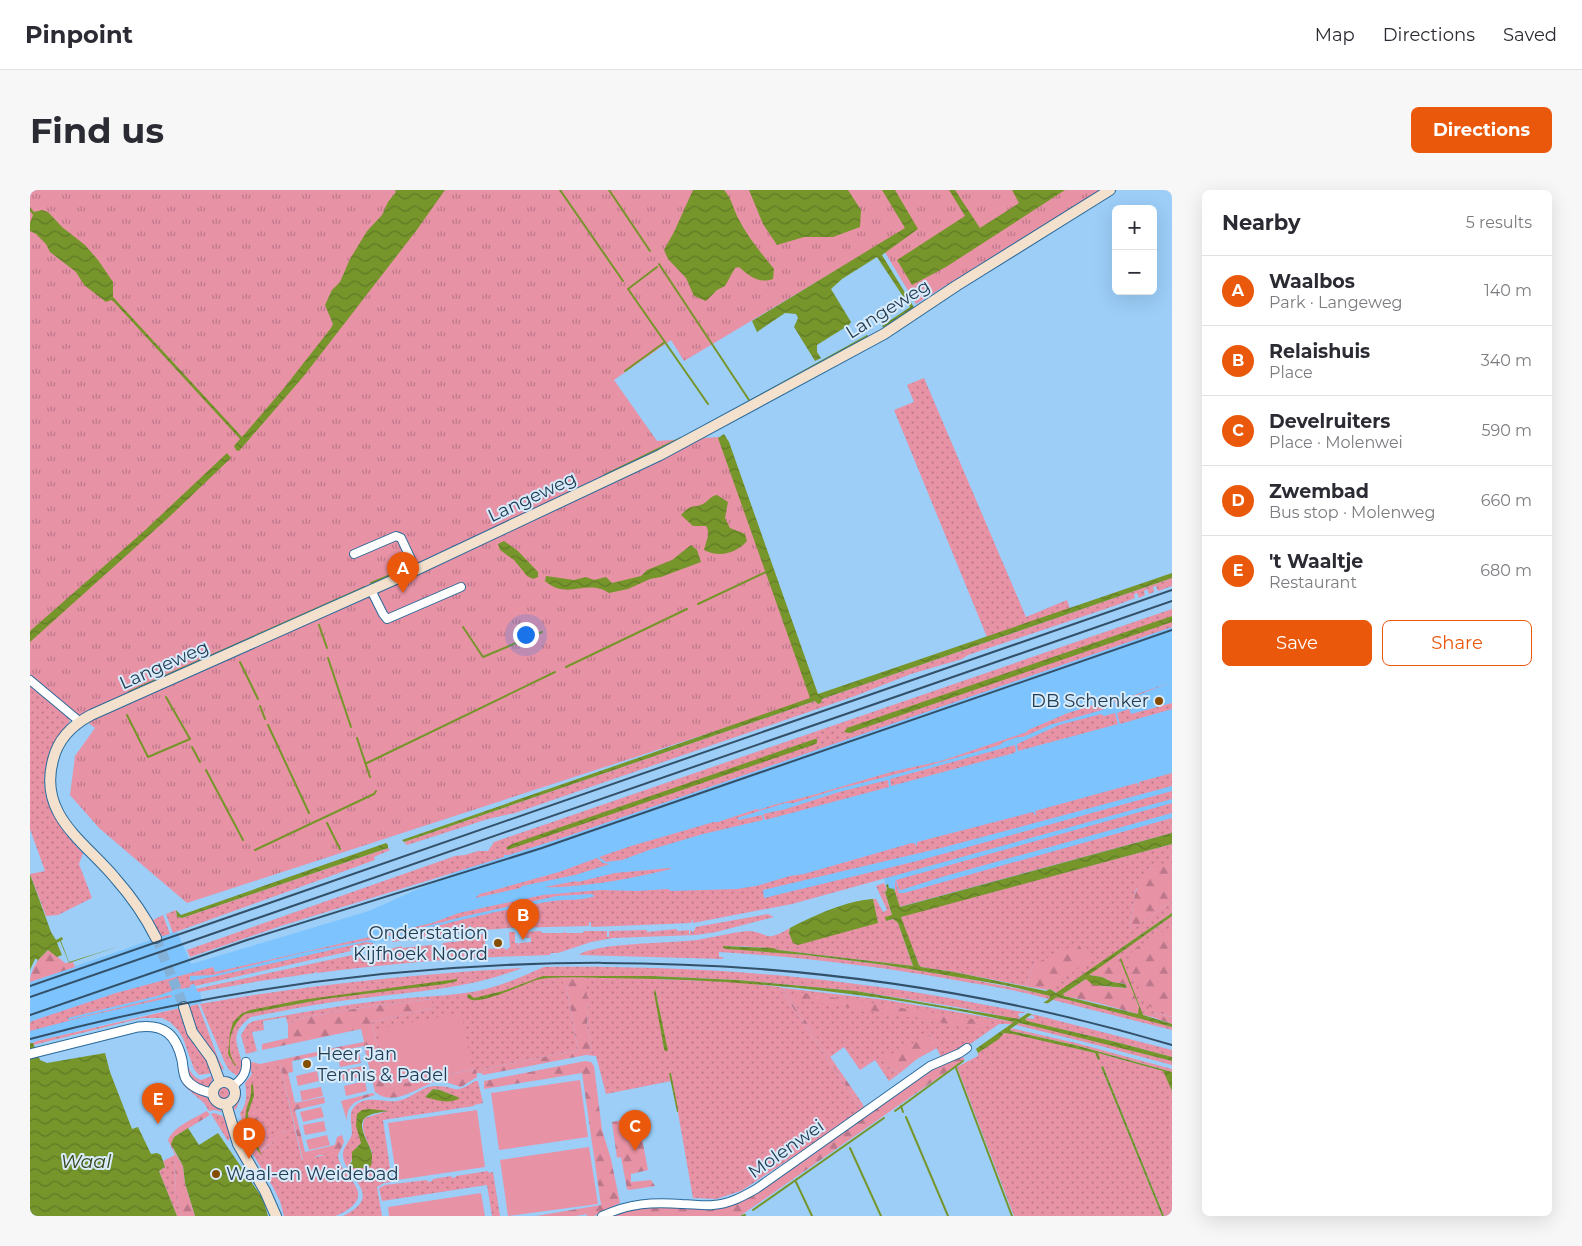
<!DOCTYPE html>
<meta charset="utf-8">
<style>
body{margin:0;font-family:Montserrat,sans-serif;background:#f7f7f7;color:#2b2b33}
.controls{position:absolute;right:15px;top:15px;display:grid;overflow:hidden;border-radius:8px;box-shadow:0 5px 20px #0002}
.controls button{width:45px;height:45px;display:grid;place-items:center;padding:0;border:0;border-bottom:1px solid #e1e1e2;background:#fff;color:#2b2b33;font:25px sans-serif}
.you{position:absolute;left:495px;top:444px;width:18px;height:18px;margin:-12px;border:4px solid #fff;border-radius:50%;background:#1a73e8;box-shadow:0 0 0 8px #1a73e833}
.badge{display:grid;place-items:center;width:32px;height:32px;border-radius:50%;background:#ea580c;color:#fff;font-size:16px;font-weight:700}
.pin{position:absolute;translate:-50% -41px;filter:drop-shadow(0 1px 2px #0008)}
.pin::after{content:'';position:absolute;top:26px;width:18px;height:15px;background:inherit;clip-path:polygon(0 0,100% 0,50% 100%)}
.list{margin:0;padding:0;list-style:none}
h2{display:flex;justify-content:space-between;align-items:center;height:65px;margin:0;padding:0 20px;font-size:21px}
h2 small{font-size:16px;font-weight:400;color:#7c7c81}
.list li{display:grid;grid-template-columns:32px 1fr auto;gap:15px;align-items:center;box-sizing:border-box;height:70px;padding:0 20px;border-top:1px solid #e1e1e2}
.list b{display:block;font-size:19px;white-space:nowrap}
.list p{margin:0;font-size:16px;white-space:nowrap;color:#7c7c81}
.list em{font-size:16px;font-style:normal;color:#7c7c81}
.actions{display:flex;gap:10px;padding:15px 20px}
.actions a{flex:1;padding:11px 0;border:1px solid #ea580c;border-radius:8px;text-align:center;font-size:18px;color:#ea580c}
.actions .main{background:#ea580c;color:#fff}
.map{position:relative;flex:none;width:1142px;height:1026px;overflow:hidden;border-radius:8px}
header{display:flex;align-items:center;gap:30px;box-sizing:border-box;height:70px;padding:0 25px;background:#fff;border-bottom:1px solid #e1e1e2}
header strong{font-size:24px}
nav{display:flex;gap:28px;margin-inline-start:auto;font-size:18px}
.intro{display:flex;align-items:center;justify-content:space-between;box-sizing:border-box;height:120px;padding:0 30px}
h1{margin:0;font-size:35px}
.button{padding:12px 22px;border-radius:8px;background:#ea580c;color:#fff;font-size:18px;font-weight:700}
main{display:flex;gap:30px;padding:0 30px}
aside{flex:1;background:#fff;border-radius:8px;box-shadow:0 5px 20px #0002}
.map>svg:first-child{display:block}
.built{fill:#7dc4fe}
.grass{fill:url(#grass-dots);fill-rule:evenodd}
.forest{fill:url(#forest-firs)}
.park{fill:url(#park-tufts)}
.pitch{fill:#e892a6}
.water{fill:url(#water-waves)}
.pier{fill:#9ccef8}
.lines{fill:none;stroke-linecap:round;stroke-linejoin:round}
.stream{stroke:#76952a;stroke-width:2}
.secondary-tunnel{stroke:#84b1d7;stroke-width:10;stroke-dasharray:10 5;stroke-linecap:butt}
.minor-casing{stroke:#2a6999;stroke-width:10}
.tertiary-casing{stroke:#2a6999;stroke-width:11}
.secondary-casing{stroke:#2a6999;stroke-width:12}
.minor{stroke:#fff;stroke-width:8}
.tertiary{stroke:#fff;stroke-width:9}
.secondary{stroke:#f4e1cd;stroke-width:10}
.rail{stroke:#335069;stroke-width:2}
.poi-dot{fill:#854d00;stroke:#d8ebfb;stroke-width:2}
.labels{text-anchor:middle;stroke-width:4;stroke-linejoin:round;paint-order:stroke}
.street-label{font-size:18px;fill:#223c52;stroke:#d8ebfb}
.poi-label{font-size:18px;fill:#223c52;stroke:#d8ebfb;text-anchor:end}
.water-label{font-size:19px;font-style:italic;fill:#3a481e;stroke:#d8ebfb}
</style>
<header>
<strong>Pinpoint</strong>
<nav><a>Map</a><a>Directions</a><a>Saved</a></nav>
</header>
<div class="intro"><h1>Find us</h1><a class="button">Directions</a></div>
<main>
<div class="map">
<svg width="1142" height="1026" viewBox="0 0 1142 1026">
<defs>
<pattern id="grass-dots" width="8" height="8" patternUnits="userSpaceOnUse" patternTransform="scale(1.25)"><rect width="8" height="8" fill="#e892a6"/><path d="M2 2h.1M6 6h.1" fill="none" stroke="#bc788a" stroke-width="1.8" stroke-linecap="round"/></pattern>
<pattern id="forest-firs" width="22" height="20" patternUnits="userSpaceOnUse" patternTransform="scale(1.25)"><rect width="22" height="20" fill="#e892a6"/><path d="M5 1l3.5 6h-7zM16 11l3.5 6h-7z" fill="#bc788a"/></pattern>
<pattern id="park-tufts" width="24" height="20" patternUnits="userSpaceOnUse" patternTransform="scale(1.25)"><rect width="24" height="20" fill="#e892a6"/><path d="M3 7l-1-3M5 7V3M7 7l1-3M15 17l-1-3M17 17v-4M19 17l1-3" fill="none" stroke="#bc788a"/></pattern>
<pattern id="water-waves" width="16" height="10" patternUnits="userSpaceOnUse" patternTransform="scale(1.25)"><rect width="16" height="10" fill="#76952a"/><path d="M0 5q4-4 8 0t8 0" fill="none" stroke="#607b27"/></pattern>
</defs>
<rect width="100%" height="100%" fill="#9ccef8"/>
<path class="built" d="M1142,428v220l-276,75 -13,-37 -160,39 -32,4 -81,4 -52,-1 -86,4 -30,4 -75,14 -172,40 2,6 3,2 2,11 -70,15 -102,25v-61l147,-51 14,33 178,-53 140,-63z"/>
<path class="grass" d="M894,188l102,239 41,-17 3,9 -83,28 -93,-227 20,-8 -7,-17z
M1142,388v8l-14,5 -2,-5 -3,1 1,5 -5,2 -2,-5 -3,2 1,4 -6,3 -2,-5 -3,1 1,4 -18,7 -149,50 -6,4 -51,15 -56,22 -340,117 -27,6 -81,26 -3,-3 411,-141 6,2 1,-4z
M1142,419v18l-607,210 -56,18h-5v2l-223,69 -91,31 -3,-7 268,-94 10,-1 13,-4h10l6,-9z
M1142,492l-34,13 -22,11 -2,-6 6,-2 3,1z
M0,495l34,27 6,7 -1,4c-5,8 -13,17 -17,26 -20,43 2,74 31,104l-4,11 13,34 -34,17 -12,1 -16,-42 15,-3 -15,-42z
M1073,512l2,7 -55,16 -27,12h-5l-15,5 -3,3 -76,22 -86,22 -44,14h-9l-48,15 2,2 23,-5 1,5 -60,14 -54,16 -27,10 -16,2 -7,-5 32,-11 83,-24h4l39,-13 2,1 14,-5 40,-10 78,-23 50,-11 86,-29 1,-2 40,-17z
M1142,513v6l-52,15 -3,-11 12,-4 2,5z
M1085,523l3,11 -100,27 -1,-7 42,-19 42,-11 3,2z
M985,555l1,6 -2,2 -123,33 -1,-7z
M1142,583v13l-227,61 -182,43 1,8 153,-37 255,-70v8l-380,105 -99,19v-4l-2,4 -100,4v-4l-2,-1v4l-80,2 -37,3 -1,-5h-2l1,5 -78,11c10,-11 138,-38 161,-41 14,-2 29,0 42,-5l-4,-2 -34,2 -91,20 -85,22v-3l51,-12 27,-10 84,-18 57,-5 37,1 31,-2 3,2 66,-2 19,-3 34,-10 14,-2 108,-31 4,1 1,3v-5l116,-30 2,3h1l-1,-4 102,-28 2,3v-4z
M858,590l1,7 -124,33 -2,-6 23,-5 53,-17z
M1142,613v10l-230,64 -41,13h-2l-3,-10z
M1142,628v15l-273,74 -4,-14v-13l4,13h5z
M1142,654v21l-22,4 -14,20 -7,42 43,-30v12l-115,80 -7,-4 -16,-25 -9,22 -71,-14 -33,-5 -2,-2 -18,-46 1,-3z
M358,658l2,2 -16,7 1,3 -202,73 -7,-19 10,-4 1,7 5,1z
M567,668l6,5 7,1 -35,11 -53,11 -2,2 -45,10 5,-4 79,-22z
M640,678l1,1c-29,7 -58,13 -88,16 -13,1 -25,3 -38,2l31,-6 2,1 37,-9z
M854,693l3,7 -2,2 7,23 -6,6 7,-2 5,4 15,43 -135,-16c-7,-3 -42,-4 -53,-4l-2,2 83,7 80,10 72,12 91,18 1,3 -1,1 -8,-2c-28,-8 -58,-12 -86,-17 -78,-14 -157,-23 -236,-28v5h4v2l-144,-4c14,-12 94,-12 118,-15 17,-3 33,-7 50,-9 24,1 15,13 43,-3l-1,5 88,-10 -4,-24h3l7,13 4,-2 -11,-24z
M738,724l6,3 -58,15 -20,3 -83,3 -22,4 -33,11h-7l-1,2c-79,2 -155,8 -233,18l-1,-2 -1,2 -55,8 -62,11 -2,-3 156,-34 1,4 49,-13v2l30,-3 2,3h1l1,7 5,-1v-7h1l1,-4 19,-2v-4l23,-3v15l19,-1 2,2 4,-3 -1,-15h6v11h3l1,4v-4l12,-1v-6l-1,2h-5l-1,-6 17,-1 1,2h22v-2l2,2h17l1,-2h23v6h2v-6l38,-1v2l29,-3 2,2 11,-1v4h1v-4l3,2 3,-5z
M133,725l7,19 -10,3 -9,-16z
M1142,726v101l-17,-4 -3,4 -9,-2 -25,-61z
M344,746v3l-68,13 -93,23 -23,1v5l22,-4 154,-35 7,1 -1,3 -4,1 -1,-3 -17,4 1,3 -156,35 -1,-2 -4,1 1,2 -10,2 -1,-1 -23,8 -89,22v2l103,-25 1,2 -89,20 -53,14v-8l2,-2 84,-28 97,-26 2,5z
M514,777c102,-1 203,3 304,16 60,7 119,18 179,30h-8l-1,3 3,1 -4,2 -60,-12 -101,-16 -119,-11 -85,-4 1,3 84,3 42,5 84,124 -122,80 -25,8 -23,-1 -22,-125h-2l2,8 -65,13 -10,-38 -10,-1 6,-7 -5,-19 1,-17 -3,-34 -22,8 3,-1 12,65 -95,19 -2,4h-5l-1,-4 -90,18 -13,-65 61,-14 -2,-9 -59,7 -72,12 -12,7 -2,-8 -23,4 1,9 -12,2 5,19 -11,3 -5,-19 7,-11 6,-3c41,-7 82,-15 124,-20 29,-4 59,-4 87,-8 27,-3 54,-15 79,-26zM625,799l1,4 11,58 -3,-2z
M492,778c-51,20 -104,23 -158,30 -38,4 -76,12 -113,19 -31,22 -2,35 -11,61l-11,-8 -4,-7 -25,-59c108,-19 212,-30 322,-36z
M753,798l103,12 129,22 -3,2h-13l-36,25 -22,8 -11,-22 -44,32 14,6 -11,8 -14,-21 -15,10 -16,-23 -14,10z
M1027,807l106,27 9,3v3l-119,-30z
M168,814l20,54 6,11 -3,1 -8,-17 -16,-22 -10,-24z
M150,818l28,52 4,13 -13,2 -5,-6 -11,-31 -5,-8 -8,-8 -8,-4h-20l-109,27v-2l-3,1 7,-3z
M1002,824l140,36v7l-56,-15 -90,-21v-3l8,1v-3l-4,-1z
M989,833l47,10 106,28v4l-75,-20 -81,-20z
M980,838l66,15 96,26v3l-97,-27 -64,-14z
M976,842l89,21 3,7v-7l66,18 8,20v125h-8l-61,-150 -2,1 61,149h-148l-57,-149 21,-11v-3z
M153,858c3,11 5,28 18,32l11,-4v7l-2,3c-22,4 -25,-23 -27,-38z
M248,873l2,1 22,96c14,-1 20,-7 36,-5 1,14 14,22 19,34 6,13 -11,23 -22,27 -10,0 -38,0 -51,0l-4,-15 -7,-14 -24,-39 -9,-35c7,-9 7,-19 5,-30l7,-9 -2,-5zM223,920l13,29 2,1 15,-10 2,3 -23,17z
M445,891h3l5,22 -9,2v1l-91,14 9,62 -8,1 -7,4 5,29h-39c45,-22 -1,-39 0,-62 0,-8 8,-13 9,-21 0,-9 -4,-19 2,-26 11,-13 30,-4 43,-6 14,-2 26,-16 39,-15 23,0 16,10 39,-5zM403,899l7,1 19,8 -33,-2zM332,920l25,1 -22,7c-6,10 3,24 7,34l-7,16 -16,-1 6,-18 6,-6z
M155,894c12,10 29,14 37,28l-7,-2 -6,1 -5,-8 -21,-18z
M210,896l1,11 -5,12 -3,1z
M187 903a6 6 0 1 1 12 0a6 6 0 1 1-12 0Z
M184,923l9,3 8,21 -3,4 -17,-27z
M145,965l1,41 6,20h-5l-18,-45 6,-4 -2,-6z
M458,981l1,2 4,-1 7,44h-8l-5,-31 -105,16 -3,-13 6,-3 42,-5 1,2 4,-1 1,-2 18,-3 1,2 4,-1v-1z"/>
<path class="forest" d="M1142,675v36l-44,31c7,-18 3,-50 21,-62 6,-4 16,-4 23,-5z
M1142,736v89l-24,-9 -16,-32 -3,-16 2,-5 6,-6z
M1047,754l14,14 -43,32 -23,-4 9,-22z
M19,760l16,13 8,-1 2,5 -45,15c0,-11 9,-26 19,-32z
M1088,764l21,53 1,5 -2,2 -40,-11 -34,-7 -1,-2 23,-15 15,7 26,2 -2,-4 -13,-2 -10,-5 -14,-2z
M534,788h22l2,34 -1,17 5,19 -6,7 -103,20 -2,-2 2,-4 95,-19 -12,-65 -4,1z
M749,797l4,1 79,115 3,6 -2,2z
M767,802l189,29 1,5 -7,3 -183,-30z
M402,809l1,9 -61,14 13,65 91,-18 1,8 -16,10 -22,-7c-20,6 -44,28 -64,12l-11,-46 -35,7 -1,-4 36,-7 -3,-13 -99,21v-6l26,-6v-13l12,-7 72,-12z
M1125,823l17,4v7l-20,-7z
M900,845l7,13 -20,11 -17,14 -14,-6 -3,-9z
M291,861l1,4 -30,6 1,11 -5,1 7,30 29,-6 1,6 -30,7 10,42 30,-7 2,-8 5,-2 2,7 -6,13h-19l-7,4 -9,2 -23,-97 -30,5 -1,-5 3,-2 8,2z
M932,867l3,2 -225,157h-131l30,-9 85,-1 213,-142z
M555,871l6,1 3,4 8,64 9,29 9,44 -26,13h-8l2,-2 -13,2h-39l65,-11 -19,-132 -98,16v-8z
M343,903l2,2c-16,5 -29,7 -28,26l-6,-20z
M223,919l13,30h2l15,-9 2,4 -24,16c-6,-14 -14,-26 -8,-41z
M177,921l3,4 -36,22 -1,12 10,17 2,17 10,33h-13l-6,-20 -1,-41 -7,-15c6,-14 27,-22 39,-29z
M608,927l10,53 -17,4v8l20,-2 4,6 -26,4 -2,-1 -6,-32 -4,1 -5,-36z"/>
<path class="park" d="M0,0h1070l-184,114 -36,-60 -196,117 -13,-21 -57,40 43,61 62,-4 95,262 -627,204 -88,-75 -29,-33 5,-39 20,-28 -65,-51z"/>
<path class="pitch" d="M431,823l11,56 -83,17 -12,-57z
M329,863l2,10 -21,4 -2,-10z
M332,876l2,10 -21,5 -2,-10z
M287,881l2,10 -21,5 -2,-10z
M550,890l8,57 -89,13 -8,-57z
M335,891l2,10 -21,5 -2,-10z
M291,897l2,9 -21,5 -2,-10z
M291,917l3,10 -21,5 -3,-10z
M447,920l8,57 -88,13 -9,-57z
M294,931l2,10 -21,4 -2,-10z
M297,945l3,10 -21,5 -3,-10z
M559,957l9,57 -90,12 -8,-56z
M451,1003l4,23h-96l-1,-9z"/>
<path class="water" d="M365,0h50l-29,41 -113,146 -64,74 -3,-1 -2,-4 6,-7 -126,-137 -3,-2 -5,2 -22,-17 -8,-13 -26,-20 -4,-8 -10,-10 -6,-3v-8l3,-8 -3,-4v-4l4,5 8,-2 6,2 14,15 23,18 13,15 15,22v15l129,140 42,-49 47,-60 2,-4 -8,-19 7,-15 8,-8 10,-23 17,-28 15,-16 6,-13 8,-10z
M663,0h31c8,9 9,18 14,28 9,18 23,35 36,51l-1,10c-14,5 -24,-3 -34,-12l-4,1 -10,18 -8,4 -11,11 -12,-5 -8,-18 -18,-19 -4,-9 10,-18z
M719,0h99l13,20 -1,17 -27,10h-29l-27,8 -14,-21z
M852,0h13l23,39 -36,26 33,54 -31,19 -2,-2 28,-19 -33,-50 -35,22 -11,10 20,33 -2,3 -32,20v7l4,6 -6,3 -21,-34 4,-9 -2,-4 -11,-1 -28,19 -5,-11 153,-93z
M919,0h6l25,38 39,-25 -7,-13h53l-119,77 -34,18 -15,-25 68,-44z
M694,244l5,8 89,252 354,-121v5l-350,121 -1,4 -3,1 -3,-3 -411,141 -2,-2 408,-142 -92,-260z
M197,263l4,5 -64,61 -137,123v-11l113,-99z
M687,305l11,7 -3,16 5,10 15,6 2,7c-10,12 -28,17 -43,9 2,-9 7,-16 2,-24h-13l-12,-11c11,-12 10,-6 22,-11 6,-3 7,-8 14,-9z
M474,351l14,10 20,21v5l-5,2 -6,-3 -13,-16 -14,-10 -2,-6z
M661,355l6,5 4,12 -40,15 -11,2 -22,10 -19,4c-23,-15 -41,8 -64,-12l1,-5 28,4 12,-3 8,3 12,-3 6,6 29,-7 6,-6 25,-10z
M1142,426v6l-323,111 -5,-1 3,-4z
M785,549h2v4l-4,2 -306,105v-3l5,-3z
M1142,643v11l-271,73 18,48 2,2 33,5 92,19 4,-2 6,4 116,-80v3l-83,59 13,2 10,5 13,2 2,4 -34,-3 -7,-6 -23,15 1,2 74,18 1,-7 -19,-47 1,-2 22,57 29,9v3l-115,-30 -32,22 2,2 89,21 56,15v4l-135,-34 -18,-4 -9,6 1,2 64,14 97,27v19l-9,-20 -65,-18 2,6 -2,1 -3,-7 -82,-19 -9,-1 -5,6 -21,14 -2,-4 1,-1 37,-26c-132,-29 -270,-43 -406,-44 -18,0 -59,-3 -75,3 -12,5 -50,22 -61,19 -4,-1 -4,-3 -5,-5l2,-1 5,4 29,-7 40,-15h109l85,4 119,11 163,28 30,-20 1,-3 -46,-11 -118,-20 -80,-10 -79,-6 -4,-1v-2l50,2 5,2 135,16 -15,-43 -5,-4 -7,2 -1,-4 7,-2 -7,-23 2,-2 -1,-5 2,-1 1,4 5,1 6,18z
M356,653l2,2v3l-206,70 -5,-1 -1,-7 5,5z
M0,674v10l21,58 5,8 6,-3 1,2 -2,2 8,21 51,-16 -51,17 -9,-22 -3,2 5,12 -5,2 -9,-7 -11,11v-2h-2l-5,11z
M843,709l5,24 -80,22 -5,-2 -4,-10 1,-5c25,-13 55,-27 83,-29z
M427,789v2l-12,3 -121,15 -79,15c-15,11 -21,37 -9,51l-1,1 -7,-12 2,-21 3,-11 8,-8 9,-4 51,-10z
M625,799l1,4 12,58h-3l-1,-2 -10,-56z
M0,853h3l7,17 7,3 58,-10 5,19 22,57 6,-2 13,27 6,-1 4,2 4,12 -6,4 18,45h-147z
M1073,876l61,150h-2l-61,-149z
M639,883h2l7,36v3h-1z
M223,894l1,12 -6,17 1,12 13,31c-10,-12 -19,-28 -16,-44 2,-12 6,-13 5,-27z
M403,899l7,1 20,8c-12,7 -23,2 -35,-1z
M339,919l20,2c-7,1 -17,2 -23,6 -11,8 4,27 6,37 0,4 0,8 -1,12l-6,2h-17l4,-7v-9l9,-9 -5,-17 1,-12 5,-4z
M158,938l11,17 19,-12 45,66 5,17h-73l-10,-33 -2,-17 -12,-22 3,-7z"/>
<path class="pier" d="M1010,812l10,2 -15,11 -11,-3z"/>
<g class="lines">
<path class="stream" d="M530,0l63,91
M579,0l41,61
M629,74l90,136
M627,77l-29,22 80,115
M595,181l40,-29
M702,221l135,-75
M575,285l76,-37
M341,393l39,-16
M668,414l68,-32
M289,435l8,23
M433,437l20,30 59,-25
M298,468l23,69
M210,472l18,37
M536,477l121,-58
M99,502l236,-105
M230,516l5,13
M97,525l21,42 42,-18 -24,-42
M238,535l41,88
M327,548l13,39
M162,557l8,15
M337,573l188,-91
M176,580l37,70
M297,633l13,26
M225,660l119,-56 2,-3
M926,878l56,148
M871,916l2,6
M865,921l68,-50
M876,927l42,99
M820,958l31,68
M766,992l16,34
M723,1020l131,-92
M712,1026l3,-1"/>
<path class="secondary-tunnel" d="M126,748l28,69"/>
<g class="minor-casing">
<path id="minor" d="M324,364l42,-18 5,2 15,32
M341,400l12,24 4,5 74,-32
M0,490l49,41
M203,896c9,-7 14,-13 13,-24
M572,1026c28,-13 50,-14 80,-12 10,0 21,2 31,1 16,-1 29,-8 43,-16l174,-123 30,-13 7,-5"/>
</g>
<g class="tertiary-casing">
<path id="tertiary" d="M0,864l108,-27c26,-3 38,7 44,33 1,5 1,14 4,19 6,9 16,12 26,14"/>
</g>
<g class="secondary-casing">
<path id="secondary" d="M126,748c-11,-22 -25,-42 -41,-60 -31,-37 -77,-63 -62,-118 5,-21 19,-35 38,-45l325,-145 244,-115 224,-121 72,-48 154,-96
M154,817l8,25 19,26 9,24
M183 903a11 11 0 1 1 22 0a11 11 0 1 1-22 0Z
M196,914l12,40 27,47 11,25"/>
</g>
<use href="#minor" class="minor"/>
<use href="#tertiary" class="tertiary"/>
<use href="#secondary" class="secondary"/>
<path class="rail" d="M0,796l1142,-396
M0,807l1142,-396
M0,825l217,-75 295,-92 630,-218
M0,849c375,-100 769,-105 1142,6"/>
</g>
<g class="poi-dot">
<circle cx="1129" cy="511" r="5"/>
<circle cx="468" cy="753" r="5"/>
<circle cx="277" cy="874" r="5"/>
<circle cx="186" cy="984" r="5"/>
</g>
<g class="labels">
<g class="street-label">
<text transform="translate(858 119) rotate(-32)" y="6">Langeweg</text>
<text transform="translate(502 307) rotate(-25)" y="6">Langeweg</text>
<text transform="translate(134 475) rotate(-24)" y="6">Langeweg</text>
<text transform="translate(756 959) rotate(-35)" y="6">Molenwei</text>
</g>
<g class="poi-label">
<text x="1119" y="517">DB Schenker</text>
<text x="458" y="749">Onderstation<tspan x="458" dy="21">Kijfhoek Noord</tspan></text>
<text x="287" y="870" text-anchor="start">Heer Jan<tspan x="287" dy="21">Tennis &amp; Padel</tspan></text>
<text x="196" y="990" text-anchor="start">Waal-en Weidebad</text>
</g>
<g class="water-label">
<text x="56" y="978">Waal</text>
</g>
</g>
</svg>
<div class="controls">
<button>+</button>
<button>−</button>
</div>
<div class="you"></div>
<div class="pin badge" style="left:373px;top:403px">A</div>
<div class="pin badge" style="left:493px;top:750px">B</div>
<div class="pin badge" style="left:605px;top:961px">C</div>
<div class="pin badge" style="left:219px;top:969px">D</div>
<div class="pin badge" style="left:128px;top:934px">E</div>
</div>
<aside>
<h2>Nearby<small>5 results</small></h2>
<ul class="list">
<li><span class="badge">A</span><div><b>Waalbos</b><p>Park · Langeweg</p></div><em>140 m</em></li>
<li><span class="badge">B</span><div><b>Relaishuis</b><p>Place</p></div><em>340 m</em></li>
<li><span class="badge">C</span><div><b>Develruiters</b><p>Place · Molenwei</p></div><em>590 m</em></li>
<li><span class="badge">D</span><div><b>Zwembad</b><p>Bus stop · Molenweg</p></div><em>660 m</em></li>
<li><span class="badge">E</span><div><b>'t Waaltje</b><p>Restaurant</p></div><em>680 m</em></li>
</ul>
<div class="actions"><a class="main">Save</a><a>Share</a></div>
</aside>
</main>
